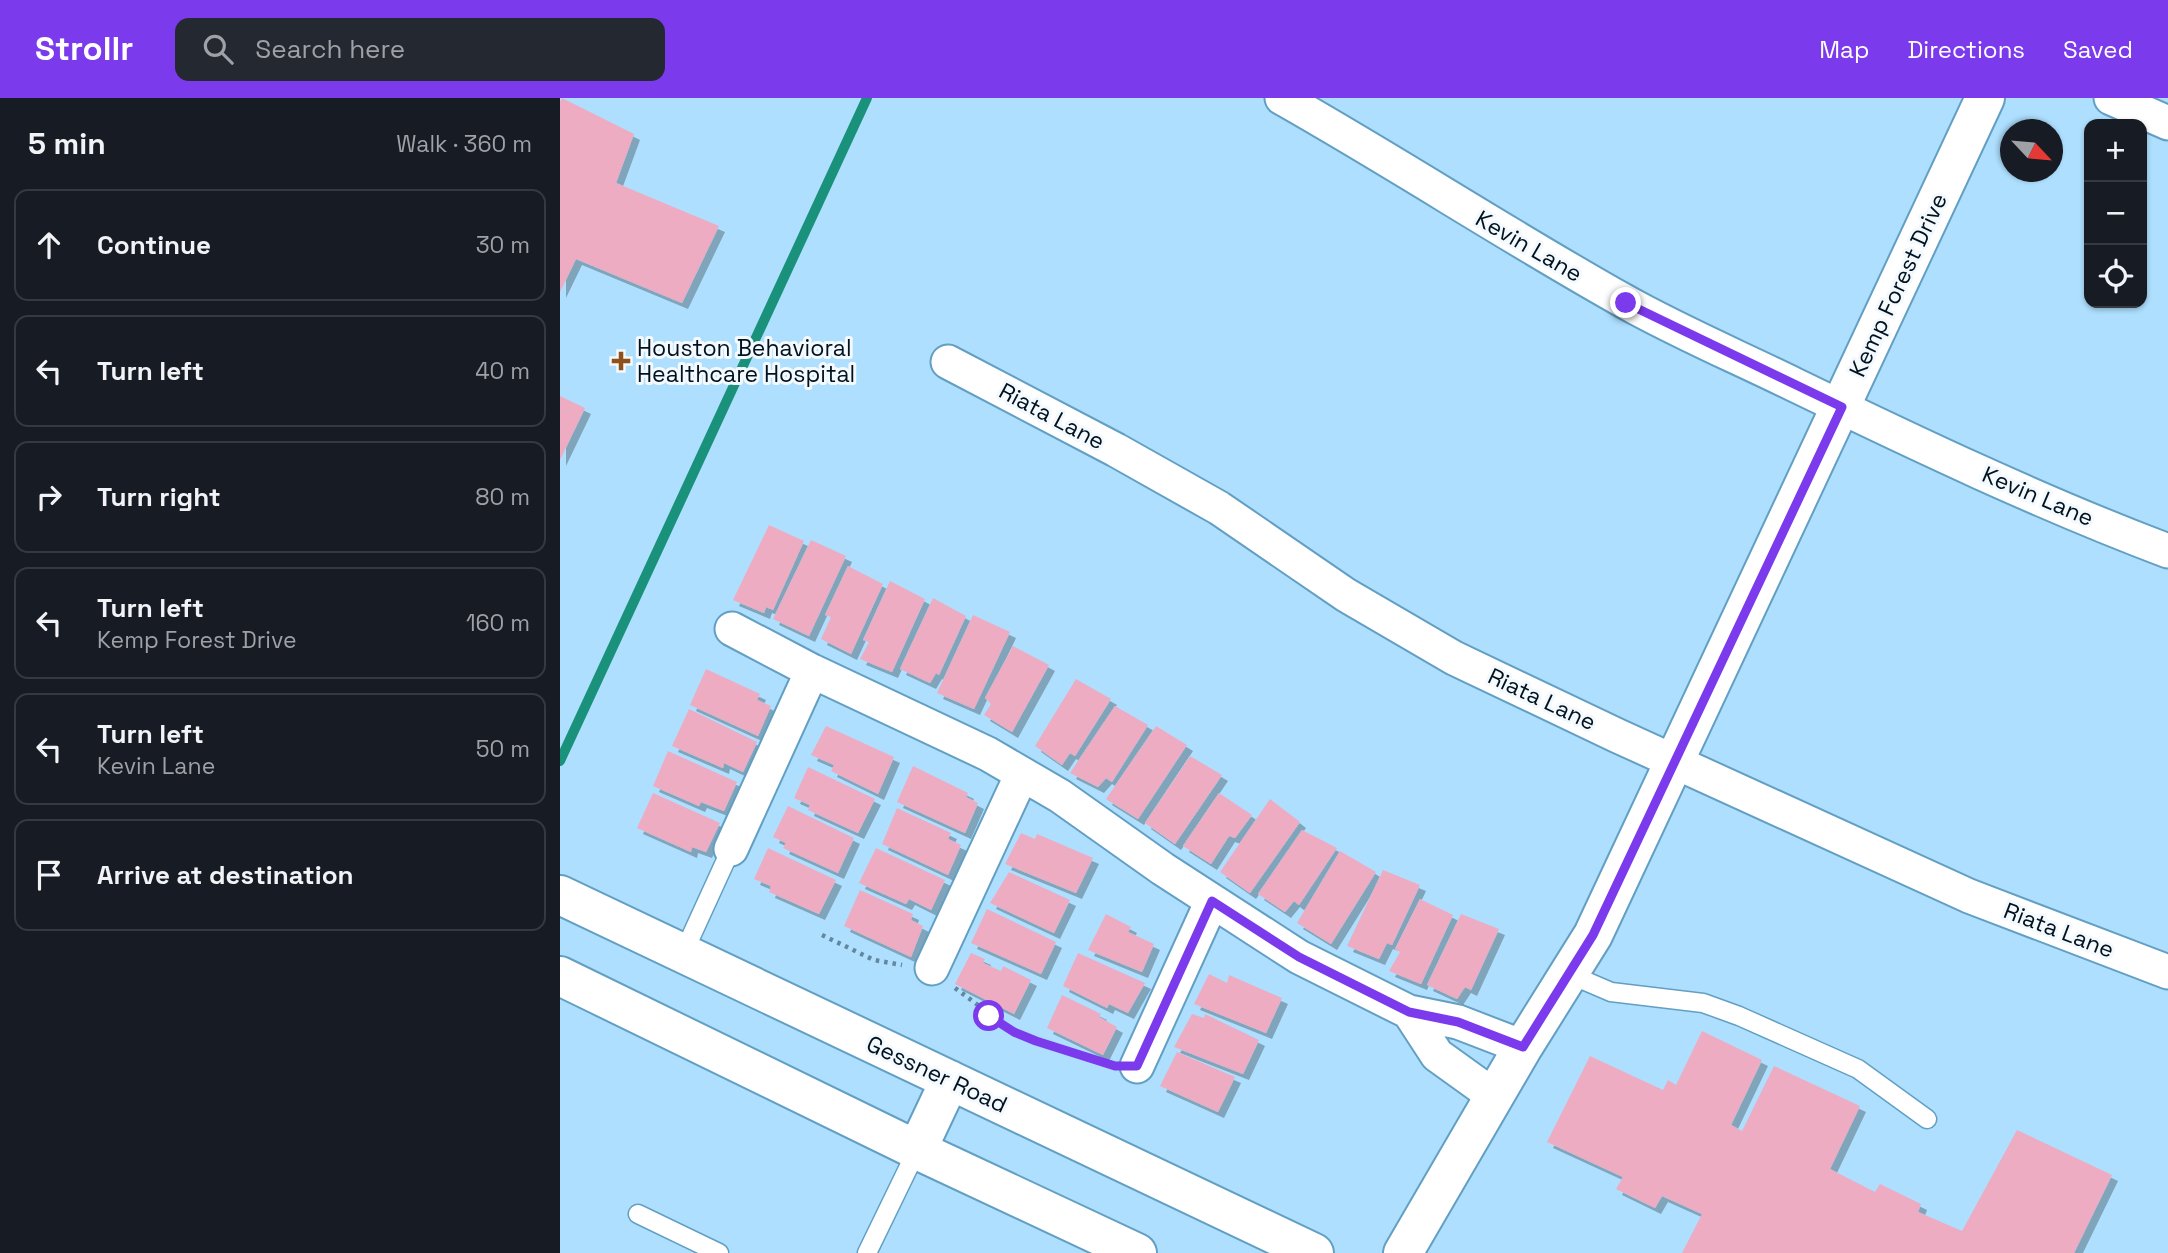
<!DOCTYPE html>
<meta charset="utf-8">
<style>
body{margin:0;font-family:"Space Grotesk",sans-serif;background:#242831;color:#f1f3f6}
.controls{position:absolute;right:21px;top:21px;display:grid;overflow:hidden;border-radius:14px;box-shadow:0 2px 5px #0004}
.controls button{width:63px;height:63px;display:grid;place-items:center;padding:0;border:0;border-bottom:2px solid #363941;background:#171b24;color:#f1f3f6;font:35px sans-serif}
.compass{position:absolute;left:1440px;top:21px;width:63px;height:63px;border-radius:50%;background:#171b24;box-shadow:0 2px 5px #0004;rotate:116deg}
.stop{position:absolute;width:21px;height:21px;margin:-16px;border:5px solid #7c3aed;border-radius:50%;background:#fff}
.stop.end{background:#7c3aed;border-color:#fff;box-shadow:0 2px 7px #0008}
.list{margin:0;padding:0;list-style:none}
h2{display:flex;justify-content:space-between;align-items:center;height:91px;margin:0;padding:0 28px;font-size:30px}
h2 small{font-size:23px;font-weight:400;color:#9ea1a6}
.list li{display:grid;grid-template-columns:46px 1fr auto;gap:21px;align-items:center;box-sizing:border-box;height:112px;margin:0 14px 14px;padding:0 14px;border:2px solid #363941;border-radius:14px}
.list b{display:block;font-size:26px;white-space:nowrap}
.list p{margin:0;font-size:23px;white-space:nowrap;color:#9ea1a6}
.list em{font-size:23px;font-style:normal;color:#9ea1a6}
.icon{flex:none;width:38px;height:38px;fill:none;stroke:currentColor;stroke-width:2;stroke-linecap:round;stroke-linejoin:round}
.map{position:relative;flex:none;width:1608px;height:1155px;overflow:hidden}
header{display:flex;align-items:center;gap:42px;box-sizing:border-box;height:98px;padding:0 35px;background:#7c3aed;color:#fff}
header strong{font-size:33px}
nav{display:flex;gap:38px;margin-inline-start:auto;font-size:24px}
.search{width:490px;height:63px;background:#242831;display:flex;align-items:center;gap:18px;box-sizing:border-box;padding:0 24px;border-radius:14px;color:#9ea1a6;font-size:26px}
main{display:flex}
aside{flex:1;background:#171b24}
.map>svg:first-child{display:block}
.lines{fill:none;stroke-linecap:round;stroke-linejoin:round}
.stream{stroke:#1a917b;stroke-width:10}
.building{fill:#eeacc3;filter:url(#shadow)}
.service-casing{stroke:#629fc3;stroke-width:21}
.minor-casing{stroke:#629fc3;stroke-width:37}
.tertiary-casing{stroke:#629fc3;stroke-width:42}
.secondary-casing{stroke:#629fc3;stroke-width:42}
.path{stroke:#63879e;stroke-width:4.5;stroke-dasharray:3.5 5;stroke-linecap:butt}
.service{stroke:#fff;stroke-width:18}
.minor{stroke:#fff;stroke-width:33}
.tertiary{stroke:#fff;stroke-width:38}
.secondary{stroke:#fff;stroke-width:38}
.route{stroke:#7c3aed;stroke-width:9}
.poi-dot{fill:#90501a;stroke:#f3f9fd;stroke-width:2.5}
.labels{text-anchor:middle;stroke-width:6;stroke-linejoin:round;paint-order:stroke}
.street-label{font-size:23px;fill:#00121f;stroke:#f3f9fd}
.poi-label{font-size:23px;fill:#00121f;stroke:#f3f9fd;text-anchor:start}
</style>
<header>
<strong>Strollr</strong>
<div class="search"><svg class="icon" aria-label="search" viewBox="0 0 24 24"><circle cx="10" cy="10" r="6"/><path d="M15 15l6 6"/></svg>Search here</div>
<nav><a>Map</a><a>Directions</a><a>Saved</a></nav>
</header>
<main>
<aside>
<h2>5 min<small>Walk · 360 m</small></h2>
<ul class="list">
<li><svg class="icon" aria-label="ahead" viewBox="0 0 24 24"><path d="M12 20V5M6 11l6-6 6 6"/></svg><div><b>Continue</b></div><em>30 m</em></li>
<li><svg class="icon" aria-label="left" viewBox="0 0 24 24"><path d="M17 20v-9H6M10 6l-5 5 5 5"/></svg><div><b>Turn left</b></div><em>40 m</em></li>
<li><svg class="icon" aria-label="right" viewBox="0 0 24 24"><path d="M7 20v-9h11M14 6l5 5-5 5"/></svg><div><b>Turn right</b></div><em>80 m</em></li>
<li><svg class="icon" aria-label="left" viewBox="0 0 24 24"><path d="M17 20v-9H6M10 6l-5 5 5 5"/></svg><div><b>Turn left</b><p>Kemp Forest Drive</p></div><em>160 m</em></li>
<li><svg class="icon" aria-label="left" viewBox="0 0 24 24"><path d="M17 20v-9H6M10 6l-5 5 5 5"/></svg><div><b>Turn left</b><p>Kevin Lane</p></div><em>50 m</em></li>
<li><svg class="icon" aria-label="arrive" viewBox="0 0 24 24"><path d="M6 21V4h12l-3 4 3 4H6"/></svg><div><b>Arrive at destination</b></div></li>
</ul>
</aside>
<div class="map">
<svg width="1608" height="1155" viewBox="0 0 1608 1155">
<defs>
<filter id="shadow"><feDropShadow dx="6" dy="6" stdDeviation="0" flood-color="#0004"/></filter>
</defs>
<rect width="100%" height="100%" fill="#aedffe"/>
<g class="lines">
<path class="stream" d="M0,663l307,-663"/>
</g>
<path class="building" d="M2,0l72,36 -18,49 103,43 -37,77 -106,-44 -16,33v-190z
M0,298l25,12 -25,52z
M209,427l35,16 -31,69 -7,-3 -2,6 -31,-13z
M251,442l35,16 -37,80 -36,-17z
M288,468l35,18 -32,70 -30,-15 10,-22 -6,-2z
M330,483l35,18 -33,73 -32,-13 9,-17 -6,-2z
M373,500l33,18 -27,59 -3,-2 -6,10 -30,-14z
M413,517l37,17 -36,77 -37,-16z
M453,548l36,19 -37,67 -28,-17 7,-11 -6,-6z
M146,571l54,25 -3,6 14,6 -13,30 -68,-31z
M516,581l35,20 -36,57 -5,-3 -8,12 -27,-19z
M555,608l33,19 -36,57 -6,-4 -8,9 -28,-14z
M129,611l68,33 -14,30 -19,-9 -1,5 -51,-22z
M266,628l68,31 -16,37 -47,-23 3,-6 -23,-10z
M596,628l31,19 -49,74 -32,-20z
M108,653l69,31 -13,29 -23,-9 -2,4 -46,-20z
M630,658l32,19 -47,69 -30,-21z
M353,668l55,27 -2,4 12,6 -13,30 -68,-31z
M248,669l67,32 -17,34 -50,-23 2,-5 -16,-7z
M93,695l67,30 -14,29 -14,-5 -1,5 -54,-24z
M659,695l33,22 -17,23 -6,-2 -18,28 -28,-18z
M710,701l30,23 -50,71 -30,-21z
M228,708l66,32 -16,35 -55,-25 3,-5 -13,-6z
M337,710l54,25 -3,6 13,6 -13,30 -66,-31z
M742,732l35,18 -38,57 -5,-4 -9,11 -27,-18z
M461,735l14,6 2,-5 56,24 -17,35 -71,-29z
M208,750l68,32 -17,34 -50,-22 2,-6 -17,-7z
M316,750l69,32 -14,30 -22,-11 -3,5 -47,-21z
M780,753l36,21 -45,72 -34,-21z
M823,772l37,15 -28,60 -5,-2 -8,16 -32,-13z
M449,774l61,28 -16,33 -64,-30z
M300,792l53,24 -2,6 12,6 -12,31 -67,-31z
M860,801l33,16 -32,69 -32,-13 11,-19 -5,-3z
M427,811l69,33 -15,32 -70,-31z
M546,816l25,13 -3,5 26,12 -12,28 -54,-22z
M901,816l38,15 -28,61 -6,-3 -8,12 -30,-14z
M411,855l14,6 -2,4 18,8 2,-5 28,14 -17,34 -59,-30z
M518,855l67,30 -17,30 -19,-9 -2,4 -44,-22z
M649,876l18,9 2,-8 53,23 -16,35 -72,-29z
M502,897l39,19 -2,3 18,10 -14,28 -56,-27z
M632,916l12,4 1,-4 54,26 -16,34 -69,-27z
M1142,933l60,29 -31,65 11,6 32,-65 86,40 -30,63 45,23 5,-8 41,20 -3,8 44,19 55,-101 95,45 -38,78h-392l20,-39 -40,-18 -7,12 -39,-19 7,-12 -76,-35 43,-86 73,34 5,-10 8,5z
M617,954l58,25 -17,35 -58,-26z"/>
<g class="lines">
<g class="service-casing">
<path id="service" d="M123,856l48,-105
M1009,876l42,18 92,11 36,13 119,53 69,50
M78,1116l81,39
M307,1155l50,-103"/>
</g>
<g class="minor-casing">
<path id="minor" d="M722,0c115,65 226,138 342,203 55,31 114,56 171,84 122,59 246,118 373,166
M1551,0l57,25
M388,264l168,88 103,58 127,87 108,63 164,78 351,160 199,76
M172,531l80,42 176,83 72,42 103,73 136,88 110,55
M171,751l81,-178
M372,870l90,-194
M577,968l75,-165
M934,998l-57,-41 -28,-43 49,10 65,25"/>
</g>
<g class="tertiary-casing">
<path id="tertiary" d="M843,1155l120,-206 70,-112 392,-837"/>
</g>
<g class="secondary-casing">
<path id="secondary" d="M0,797l754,358
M0,878l357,174 220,103
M357,1052l33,-70"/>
</g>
<path class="path" d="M262,837l52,25 28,5
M395,890l59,44 94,32"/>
<use href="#service" class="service"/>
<use href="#minor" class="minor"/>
<use href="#tertiary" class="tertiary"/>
<use href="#secondary" class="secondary"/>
</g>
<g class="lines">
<path class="route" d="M429,918l25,16 22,9 79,25h22l75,-165 87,56 110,55 49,10 65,25 70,-112 249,-528 -216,-104"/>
</g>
<path class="poi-dot" d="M57.5 252.5h7v7h7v7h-7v7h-7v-7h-7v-7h7z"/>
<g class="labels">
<g class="street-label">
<text transform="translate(969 148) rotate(30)" y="8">Kevin Lane</text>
<text transform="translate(1338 187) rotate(-65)" y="8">Kemp Forest Drive</text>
<text transform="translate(492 318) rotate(28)" y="8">Riata Lane</text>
<text transform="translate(1478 398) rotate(23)" y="8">Kevin Lane</text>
<text transform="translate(982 601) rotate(25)" y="8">Riata Lane</text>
<text transform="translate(1499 832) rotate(21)" y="8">Riata Lane</text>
<text transform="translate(377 976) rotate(25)" y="8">Gessner Road</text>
</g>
<g class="poi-label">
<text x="77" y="258">Houston Behavioral<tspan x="77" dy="26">Healthcare Hospital</tspan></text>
</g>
</g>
</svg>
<div class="controls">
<button>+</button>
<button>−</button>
<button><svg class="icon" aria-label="locate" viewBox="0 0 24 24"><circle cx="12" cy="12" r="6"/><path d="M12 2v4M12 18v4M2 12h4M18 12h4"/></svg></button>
</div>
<svg class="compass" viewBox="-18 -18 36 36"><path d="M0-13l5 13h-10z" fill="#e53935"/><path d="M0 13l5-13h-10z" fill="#9ea1a6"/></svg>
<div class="stop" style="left:429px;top:918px"></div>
<div class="stop end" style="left:1066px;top:205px"></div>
</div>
</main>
